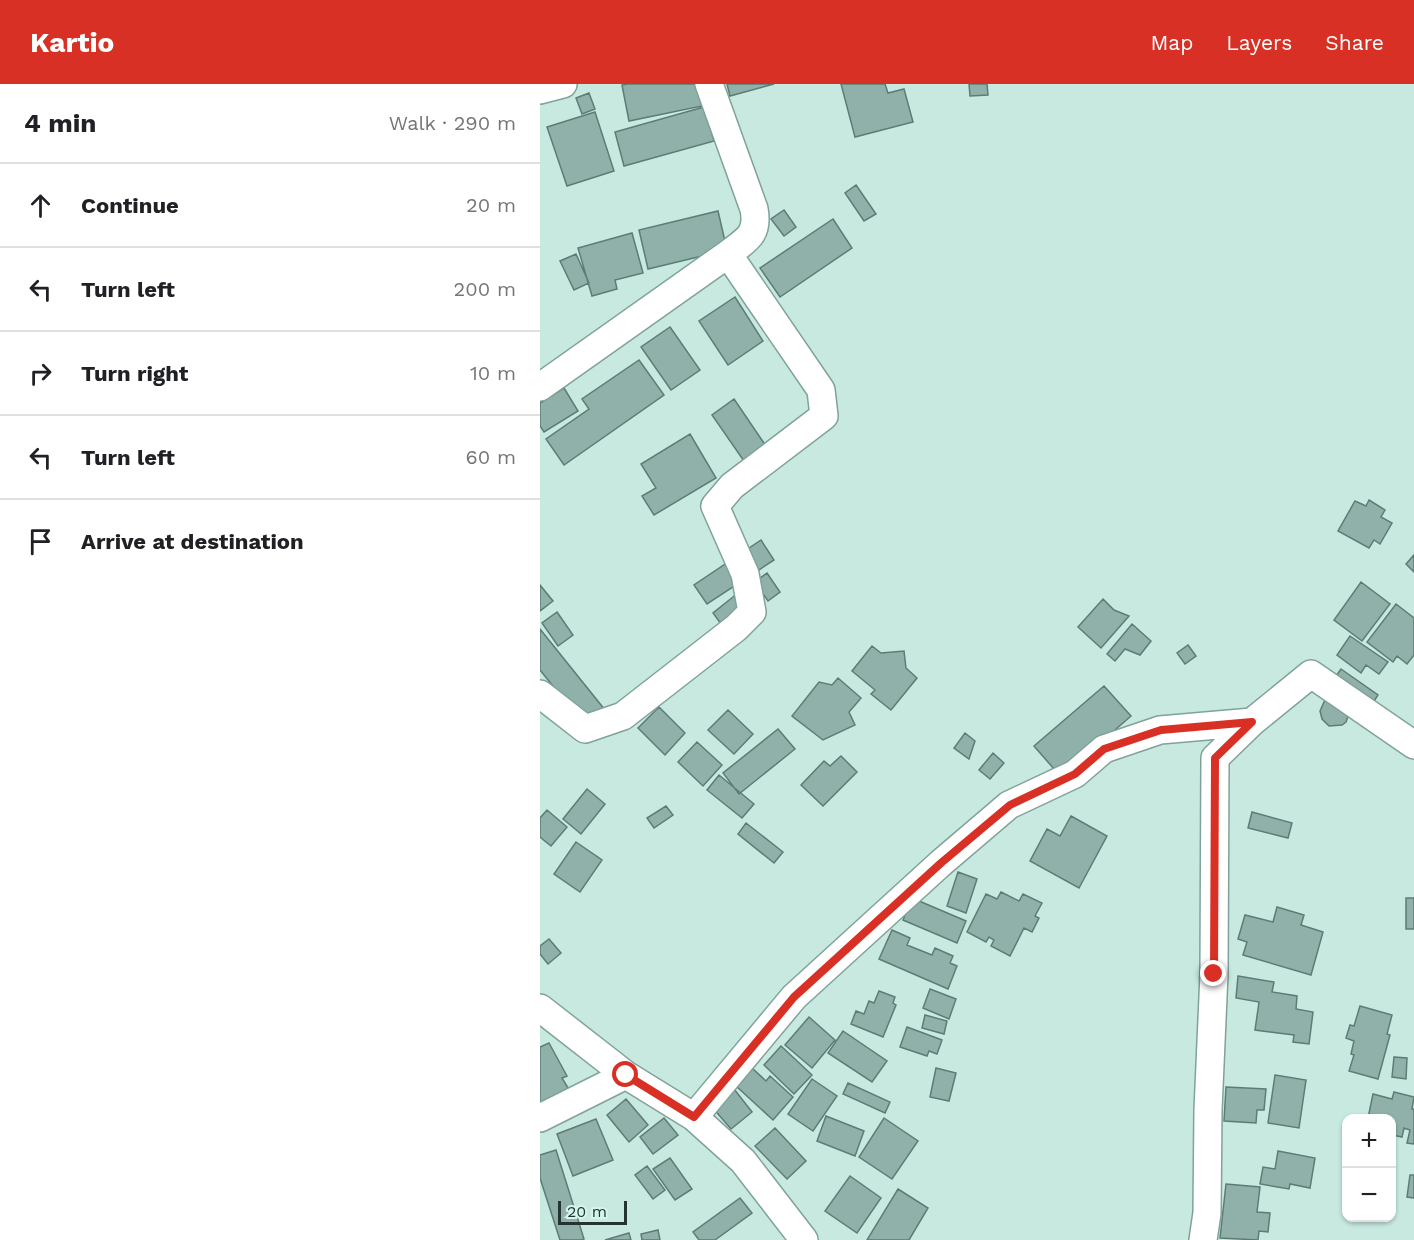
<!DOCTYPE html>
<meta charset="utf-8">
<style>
body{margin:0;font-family:"Work Sans",sans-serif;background:#f2f2f2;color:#202124}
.controls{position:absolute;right:18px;bottom:18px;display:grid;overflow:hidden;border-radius:12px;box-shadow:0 2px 4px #0004}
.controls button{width:54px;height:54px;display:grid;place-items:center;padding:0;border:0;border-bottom:2px solid #e0e0e0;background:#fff;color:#202124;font:30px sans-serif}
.scale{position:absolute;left:18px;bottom:15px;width:69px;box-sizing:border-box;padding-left:6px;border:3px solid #263431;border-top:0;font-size:16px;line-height:21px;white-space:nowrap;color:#263431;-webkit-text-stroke:4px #d4f6ee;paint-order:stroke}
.stop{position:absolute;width:18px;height:18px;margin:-14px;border:4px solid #d93025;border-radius:50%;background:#fff}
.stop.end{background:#d93025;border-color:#fff;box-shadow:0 2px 6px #0008}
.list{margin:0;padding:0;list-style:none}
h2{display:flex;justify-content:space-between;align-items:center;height:78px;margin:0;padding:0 24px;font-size:26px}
h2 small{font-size:20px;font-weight:400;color:#757577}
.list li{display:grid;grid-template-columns:39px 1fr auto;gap:18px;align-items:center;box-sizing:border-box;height:84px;padding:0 24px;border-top:2px solid #e0e0e0}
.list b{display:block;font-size:22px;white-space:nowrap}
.list em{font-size:20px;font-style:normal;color:#757577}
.icon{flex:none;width:33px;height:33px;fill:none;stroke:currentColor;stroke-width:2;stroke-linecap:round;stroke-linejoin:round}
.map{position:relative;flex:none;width:874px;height:1156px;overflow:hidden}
header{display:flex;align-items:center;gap:36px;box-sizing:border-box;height:84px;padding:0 30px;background:#d93025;color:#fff}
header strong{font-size:28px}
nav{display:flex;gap:33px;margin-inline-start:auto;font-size:21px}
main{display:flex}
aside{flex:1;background:#fff}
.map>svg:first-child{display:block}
.building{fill:#90b1a9;stroke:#5d7c75;stroke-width:1.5}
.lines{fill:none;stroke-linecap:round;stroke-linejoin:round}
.street-casing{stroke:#81a29a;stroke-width:30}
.street{stroke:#fff;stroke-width:27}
.route{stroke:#d93025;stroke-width:8}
</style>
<header>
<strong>Kartio</strong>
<nav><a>Map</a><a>Layers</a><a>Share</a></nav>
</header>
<main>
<aside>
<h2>4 min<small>Walk · 290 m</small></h2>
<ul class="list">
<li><svg class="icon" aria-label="ahead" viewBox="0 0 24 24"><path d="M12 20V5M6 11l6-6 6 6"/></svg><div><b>Continue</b></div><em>20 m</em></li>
<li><svg class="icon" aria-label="left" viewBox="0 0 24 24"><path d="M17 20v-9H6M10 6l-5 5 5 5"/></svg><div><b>Turn left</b></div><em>200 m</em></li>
<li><svg class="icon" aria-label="right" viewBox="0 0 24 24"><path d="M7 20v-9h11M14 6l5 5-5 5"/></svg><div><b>Turn right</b></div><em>10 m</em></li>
<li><svg class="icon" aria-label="left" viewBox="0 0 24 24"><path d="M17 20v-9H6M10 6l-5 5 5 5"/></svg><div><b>Turn left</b></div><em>60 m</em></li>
<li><svg class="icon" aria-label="arrive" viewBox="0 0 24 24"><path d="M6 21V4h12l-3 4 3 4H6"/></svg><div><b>Arrive at destination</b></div></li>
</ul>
</aside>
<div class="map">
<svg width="874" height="1156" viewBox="0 0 874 1156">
<rect width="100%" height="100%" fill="#c7e9e0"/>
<path class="building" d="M88,0h69l5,22 -73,15 -7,-36z
M187,0h47l-44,12z
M301,0h44l3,9 16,-4 9,33 -58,15z
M429,0h18l1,11 -18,1z
M49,9l6,16 -13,5 -6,-16z
M164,23l10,34 -90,25 -9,-34z
M55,28l19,59 -47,15 -20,-59z
M316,101l20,29 -12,7 -19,-28z
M244,126l12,17 -12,9 -13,-17z
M178,127l9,39 -79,19 -9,-39z
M293,135l19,29 -72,49 -20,-29z
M92,149l11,40 -28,7 2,9 -25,7 -14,-48z
M36,170l13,29 -15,7 -14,-29z
M195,213l28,44 -35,24 -29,-44z
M130,243l30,43 -29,20 -30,-43z
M99,276l25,35 -100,70 -18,-26 43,-30 -7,-10z
M24,304l14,23 -34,21 -4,-6v-23z
M194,315l34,50 -22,15 -34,-49z
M150,350l26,44 -62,37 -12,-19 14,-8 -15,-24z
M829,416l16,10 -4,7 11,6 -12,21 -6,-4 -5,8 -31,-17 17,-30 11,5z
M221,456l13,20 -67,44 -13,-19z
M874,471v17l-8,-8z
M227,489l13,19 -12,9 -13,-19z
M821,498l29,22 -28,37 -28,-21z
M0,501l13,16 -13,10z
M198,509l13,18 -25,20 -13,-18z
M563,515l11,11 15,6 -28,32 -23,-21z
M856,520l18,14v37l-7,9 -10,-8 -4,6 -26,-20z
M17,528l16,23 -15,11 -16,-23z
M592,540l19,17 -11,14 -15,-6 -10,12 -8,-7z
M0,545l65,81 -20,16 -45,-56z
M810,552l38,26 -9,12 -13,-9 -5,8 -24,-18z
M648,561l8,11 -11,8 -8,-11z
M332,562l9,7 23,-2 2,17 11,10 -26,32 -20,-16 4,-4 -23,-19z
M801,585l37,26 -9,14 -38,-26z
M298,594l23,20 -12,14 6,13 -32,15 -31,-24 27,-34 13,3z
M564,602l27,30 -70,61 -27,-31z
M788,615l21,14 -3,9 -4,3 -13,1 -7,-7 -2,-8 4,-9z
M119,623l26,26 -20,22 -27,-27z
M188,626l25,24 -19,20 -26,-24z
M238,645l17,20 -56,45 -16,-21z
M425,649l10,8 -6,18 -15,-11z
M157,658l25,23 -19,21 -25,-24z
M453,669l11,10 -14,16 -11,-9z
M301,672l16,16 -34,34 -22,-21 23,-24 6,5z
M179,691l35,29 -12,14 -35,-28z
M47,705l18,15 -24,30 -18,-15z
M126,722l7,9 -19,13 -7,-10z
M7,726l20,17 -16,19 -11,-9v-19z
M712,728l40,11 -4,15 -40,-10z
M531,732l36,20 -28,52 -49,-27 17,-32 13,7z
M206,739l37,29 -9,11 -36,-29z
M36,758l26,18 -22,32 -26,-18z
M418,788l19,7 -11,34 -19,-7z
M461,808l18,9 4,-7 19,9 -7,13 4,2 -7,14 -8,-4 -14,28 -19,-10 3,-6 -5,-3 -3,5 -19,-10 19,-38 11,5z
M372,814l54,23 -9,22 -54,-23z
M866,814h8v31h-8z
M737,823l27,8 -3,10 22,7 -12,43 -68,-20 4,-13 -9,-3 7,-24 28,7z
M352,846l18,8 -3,7 25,10 3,-7 18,8 -3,7 7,3 -9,23 -69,-30z
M9,855l12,14 -13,11 -8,-10v-8z
M698,892l36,6 -2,10 25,4 -1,13 17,3 -4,32 -16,-2 1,-7 -39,-5 4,-28 -23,-4z
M390,905l26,10 -7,20 -26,-11z
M339,907l16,6 -2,6 3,2 -13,32 -32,-13 5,-13 8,3 5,-13 5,2z
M820,922l32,9 -5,19 3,1 -12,44 -29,-8 5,-16 -3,-1 3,-13 -8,-3 4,-13 4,1z
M385,931l22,6 -3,13 -22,-6z
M269,933l26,23 -23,28 -27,-23z
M367,943l35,13 -5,14 -8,-3 -2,5 -27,-9z
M303,947l44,30 -15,21 -44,-29z
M9,959l18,33 -5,2 9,15 -31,15v-61z
M241,962l31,29 -18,19 -30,-29z
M854,973l13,1 -1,21 -14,-2z
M212,984l14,13 4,-5 23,21 -20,23 -37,-34z
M396,984l20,5 -7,28 -19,-4z
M735,991l31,5 -7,48 -31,-5z
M272,995l25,17 -24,35 -25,-17z
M308,999l42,19 -5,11 -42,-19z
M686,1003l40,2 -2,21h-7l-1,13 -32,-2z
M194,1005l18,23 -21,17 -19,-22z
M854,1008l20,5 -2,12h2v35l-7,-1 3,-13 -6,-2 -2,9 -10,-2v-17h-24l5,-24 19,5z
M86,1015l22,26 -19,17 -22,-27z
M286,1032l38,15 -9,25 -38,-15z
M124,1034l14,17 -25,19 -13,-17z
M344,1034l34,23 -26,38 -33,-22z
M56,1035l17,41 -40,16 -16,-42z
M235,1044l31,33 -19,18 -32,-33z
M16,1066l28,89 -3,1h-21l-20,-62v-23z
M738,1067l37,7 -5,30 -20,-4 -1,5 -29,-5 3,-17 12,2z
M130,1074l22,31 -17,11 -22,-31z
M107,1082l18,24 -12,9 -18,-24z
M870,1091h4v23l-7,-1z
M310,1092l31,22 -24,35 -32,-22z
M686,1100l34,3 -3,25 13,1 -2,19 -9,-1 -1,9 -38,-2z
M358,1105l30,19 -19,32h-42z
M200,1114l12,15 -37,27h-16l-6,-8z
M118,1146l2,10h-18l-1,-6z
M89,1149l2,7h-26z"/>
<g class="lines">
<g class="street-casing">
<path id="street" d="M0,6l23,-6
M0,303l188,-133c18,-14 31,-19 26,-45l-45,-125
M0,610l45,35 38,-13 113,-88 16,-16 -7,-38 -30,-68 17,-20 92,-70 -3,-26 -93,-136
M0,924l86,67 68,42 49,44 61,79
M154,1033l100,-120 147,-134 68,-58 66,-31 29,-25 56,-19 92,-8 59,-48 103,71
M0,1034l86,-43
M663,1156l4,-27 1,-103 6,-136 1,-216 37,-36"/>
</g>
<use href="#street" class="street"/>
</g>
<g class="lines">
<path class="route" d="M86,991l68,42 100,-120 147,-134 69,-58 65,-31 29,-25 57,-19 91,-8 -37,36 -1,216"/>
</g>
</svg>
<div class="controls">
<button>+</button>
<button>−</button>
</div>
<div class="scale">20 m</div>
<div class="stop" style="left:86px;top:991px"></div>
<div class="stop end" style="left:674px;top:890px"></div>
</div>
</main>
